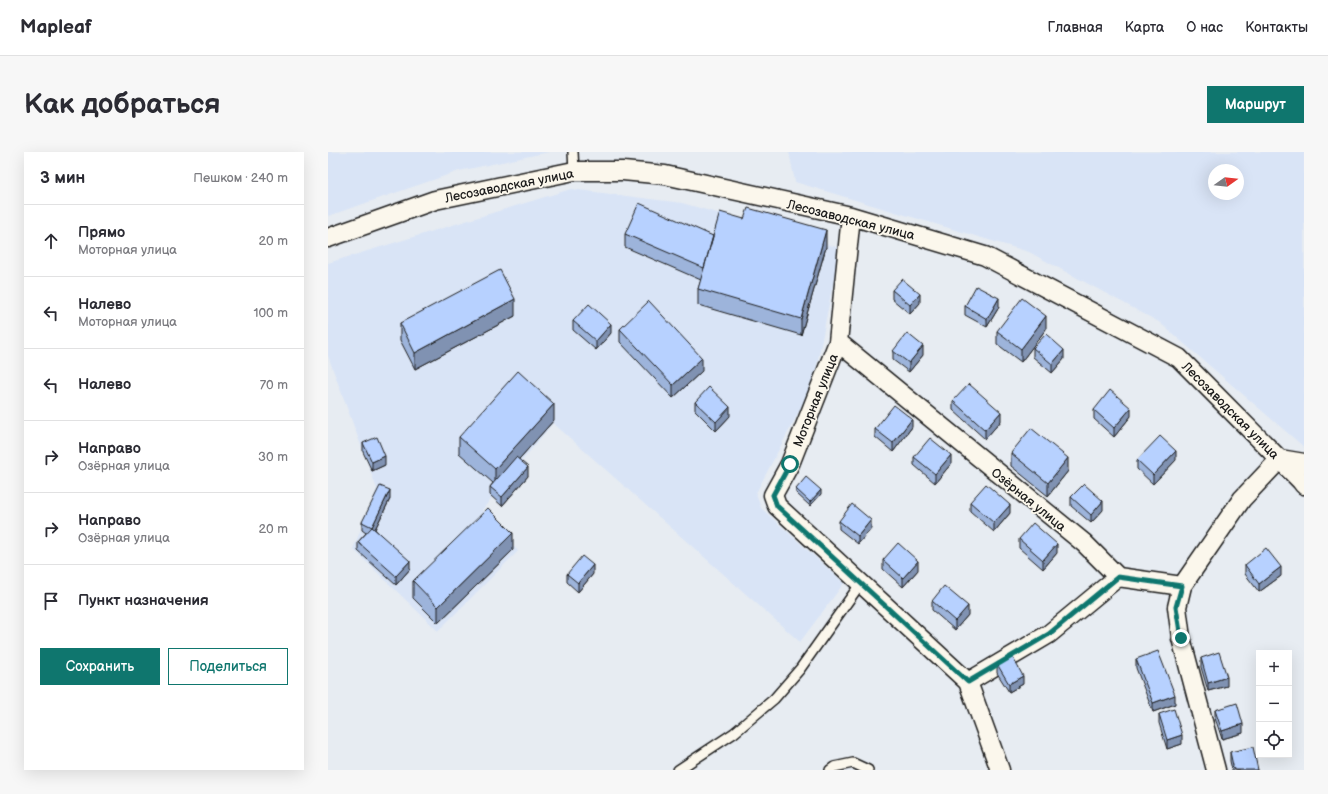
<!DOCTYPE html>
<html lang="ru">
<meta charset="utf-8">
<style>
body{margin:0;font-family:"Balsamiq Sans",sans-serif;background:#f7f7f7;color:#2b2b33}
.controls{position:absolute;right:12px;bottom:12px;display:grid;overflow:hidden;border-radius:0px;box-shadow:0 4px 16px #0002}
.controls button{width:36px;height:36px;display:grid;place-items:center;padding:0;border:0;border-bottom:1px solid #e1e1e2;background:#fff;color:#2b2b33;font:20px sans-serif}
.compass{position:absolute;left:880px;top:12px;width:36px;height:36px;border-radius:50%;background:#fff;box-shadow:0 4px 16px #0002;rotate:75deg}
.stop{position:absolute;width:12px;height:12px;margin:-9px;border:3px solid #0f766e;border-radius:50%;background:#fff}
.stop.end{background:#0f766e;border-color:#fff;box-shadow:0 1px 4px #0008}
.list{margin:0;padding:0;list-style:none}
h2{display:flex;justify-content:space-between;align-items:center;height:52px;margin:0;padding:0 16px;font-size:17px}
h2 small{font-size:13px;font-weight:400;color:#7c7c81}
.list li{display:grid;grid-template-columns:26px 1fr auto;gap:12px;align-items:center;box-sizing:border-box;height:72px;padding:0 16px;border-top:1px solid #e1e1e2}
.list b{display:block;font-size:15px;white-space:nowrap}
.list p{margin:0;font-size:13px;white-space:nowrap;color:#7c7c81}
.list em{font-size:13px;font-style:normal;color:#7c7c81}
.actions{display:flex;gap:8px;padding:12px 16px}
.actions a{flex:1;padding:9px 0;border:1px solid #0f766e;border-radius:0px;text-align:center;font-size:14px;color:#0f766e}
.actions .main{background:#0f766e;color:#fff}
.icon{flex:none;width:22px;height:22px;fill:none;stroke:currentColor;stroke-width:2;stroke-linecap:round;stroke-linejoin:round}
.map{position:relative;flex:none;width:976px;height:618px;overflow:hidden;border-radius:0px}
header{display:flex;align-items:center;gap:24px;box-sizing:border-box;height:56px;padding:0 20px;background:#fff;border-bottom:1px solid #e1e1e2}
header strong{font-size:19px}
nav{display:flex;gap:22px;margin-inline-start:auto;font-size:14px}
.intro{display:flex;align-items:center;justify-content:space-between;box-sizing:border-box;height:96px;padding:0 24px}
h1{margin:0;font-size:28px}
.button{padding:10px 18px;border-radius:0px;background:#0f766e;color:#fff;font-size:14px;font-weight:700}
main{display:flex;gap:24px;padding:0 24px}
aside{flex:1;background:#fff;border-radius:0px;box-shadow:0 4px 16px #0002}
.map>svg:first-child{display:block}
.built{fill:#d9e4f6;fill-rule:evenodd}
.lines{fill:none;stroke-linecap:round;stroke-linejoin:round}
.lane-casing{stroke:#1c1c1c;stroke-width:12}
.street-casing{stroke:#1c1c1c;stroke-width:21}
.lane{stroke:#fbf7ec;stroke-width:9}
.street{stroke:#fbf7ec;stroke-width:18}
.wall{fill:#9db4db;stroke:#1c1c1c}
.shaded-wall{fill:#8092b2;stroke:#1c1c1c}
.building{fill:#b7d1ff;stroke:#1c1c1c}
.route{stroke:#0f766e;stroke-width:5}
.labels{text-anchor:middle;stroke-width:3.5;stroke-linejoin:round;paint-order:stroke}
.street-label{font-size:13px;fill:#1c1c1c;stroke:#fbf7ec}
</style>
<header>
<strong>Mapleaf</strong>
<nav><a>Главная</a><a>Карта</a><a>О нас</a><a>Контакты</a></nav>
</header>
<div class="intro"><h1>Как добраться</h1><a class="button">Маршрут</a></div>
<main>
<aside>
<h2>3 мин<small>Пешком · 240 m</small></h2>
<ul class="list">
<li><svg class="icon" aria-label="ahead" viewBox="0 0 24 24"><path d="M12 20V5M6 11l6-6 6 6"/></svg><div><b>Прямо</b><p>Моторная улица</p></div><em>20 m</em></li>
<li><svg class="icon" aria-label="left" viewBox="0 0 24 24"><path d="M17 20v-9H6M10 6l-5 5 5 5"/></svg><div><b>Налево</b><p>Моторная улица</p></div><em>100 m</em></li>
<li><svg class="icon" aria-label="left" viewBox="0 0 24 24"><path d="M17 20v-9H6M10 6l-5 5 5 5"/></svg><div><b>Налево</b></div><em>70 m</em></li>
<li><svg class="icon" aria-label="right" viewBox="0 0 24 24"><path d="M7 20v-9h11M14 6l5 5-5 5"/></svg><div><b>Направо</b><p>Озёрная улица</p></div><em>30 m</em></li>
<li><svg class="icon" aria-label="right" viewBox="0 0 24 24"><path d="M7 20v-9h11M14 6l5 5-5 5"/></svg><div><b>Направо</b><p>Озёрная улица</p></div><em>20 m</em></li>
<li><svg class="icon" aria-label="arrive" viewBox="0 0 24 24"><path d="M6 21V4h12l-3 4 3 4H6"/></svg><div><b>Пункт назначения</b></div></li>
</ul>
<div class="actions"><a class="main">Сохранить</a><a>Поделиться</a></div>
</aside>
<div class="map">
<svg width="976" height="618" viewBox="0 0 976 618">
<rect width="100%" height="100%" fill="#e7ecf2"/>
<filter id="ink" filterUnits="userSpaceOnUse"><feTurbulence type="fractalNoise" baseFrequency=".025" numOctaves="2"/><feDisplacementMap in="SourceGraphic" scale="8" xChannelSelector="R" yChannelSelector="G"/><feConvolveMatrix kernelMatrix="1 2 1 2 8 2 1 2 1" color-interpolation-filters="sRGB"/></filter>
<g filter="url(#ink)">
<path class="built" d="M0,0h221l-90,19 -131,45z
M461,0h515v295l-145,-125 -130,-70 -234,-70zM886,18h24v24h-24z
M243,37l111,14 158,45 -27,137 -57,108 5,15 83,75 -44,59 -247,-219 -71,87 36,41 -80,80 -85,-82 24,-60 -49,-133v-93z"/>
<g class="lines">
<g class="lane-casing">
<path id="lane" d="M245,0l1,19
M350,618l56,-37 40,-34 26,-30 61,-86
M502,618l4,-3 19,-4 15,7"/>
</g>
<g class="street-casing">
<path id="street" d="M523,64l-13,126 246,201 34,34 64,9 -5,21 4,31 35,132
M0,86l107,-38 139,-29h49l42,4 186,41 134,40 194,102 122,123 3,4
M510,190l-48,122 -17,31 4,11 191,176 32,88
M854,434l60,-87 38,-40 24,4
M640,530l81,-48 69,-57"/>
</g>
<use href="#lane" class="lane"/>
<use href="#street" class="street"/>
</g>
<path class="wall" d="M297,82l88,2 113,11 -25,88 -103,-30v-16l3,-9 -76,-33z
M564,138l28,13 -10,11 -18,-15z
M637,154l34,1 -12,20 -22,-12z
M187,164l-100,53 -15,-29v-17z
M245,169l38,12 -15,17 -23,-20z
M292,177l82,42 -29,27 -53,-56z
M718,177l-25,33 -24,-18v-13z
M705,196l31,11 -12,14 -19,-16z
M565,199l30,4 -14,17 -16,-12z
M625,249l48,20 -16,18 -32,-29z
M367,250l35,14 -14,15 -21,-21z
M766,258l37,6 -17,21 -20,-18z
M226,268l-35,39 9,17 -26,30 -12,-11v-8l3,-4 -34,-30v-16z
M584,275l-19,25 -18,-15v-8z
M35,291l22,22 -13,6 -9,-19z
M683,301l57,18 -20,25 -37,-30z
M586,305l37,7 -16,19 -21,-18z
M809,308h39l-23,24 -16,-15z
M468,337l25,5 -11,12 -14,-13z
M743,345l32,13 -12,13 -20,-17z
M62,347l-15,30 35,40 -14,16 -38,-34v-9l8,-9 -4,-3v-8z
M642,350l40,11 -16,19 -24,-21z
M511,369l32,8 -13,15 -19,-15z
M691,387l38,14 -14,16 -24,-21z
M185,398l-75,73 -25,-25v-17z
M555,408l35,10 -15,17 -20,-18z
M917,413l36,11 -22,16 -14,-18z
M239,422h26l-15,18 -11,-10z
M604,449l36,14 -13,15 -23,-20z
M873,506l26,28 -19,5 -7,-24z
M808,507l39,45 -22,8 -17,-44z
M669,512l26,20 -14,8 -12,-19z
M887,558l28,23 -21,6 -7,-21z
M831,562l23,30 -15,5 -8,-26z
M902,600l28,18h-26l-2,-9z"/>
<path class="shaded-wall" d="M498,78v17l-25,88v-16z
M592,142v9l-10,11v-9z
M671,146v9l-12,20v-8z
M187,147v17l-100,53v-16z
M718,164v13l-25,33v-13z
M283,172v9l-15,17v-9z
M595,194v9l-14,17v-9z
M736,198v9l-12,14v-9z
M374,206v13l-29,27v-13z
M226,252v16l-59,66v-17z
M402,255v9l-14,15v-9z
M803,256v8l-17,21v-9z
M673,260v9l-16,18v-9z
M584,267v8l-19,25v-9z
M848,299v9l-23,24v-9z
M623,303v9l-16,19v-9z
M57,304v9l-13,6v-9z
M740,306v13l-20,25v-13z
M200,315v9l-26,30v-9z
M62,338v9l-18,36v-8z
M493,338v4l-11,12v-4z
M775,349v9l-12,13v-8z
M682,353v8l-16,19v-9z
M543,368v9l-13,15v-8z
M185,381v17l-75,73v-16z
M729,392v9l-14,16v-9z
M82,409v8l-14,16v-9z
M590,409v9l-15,17v-9z
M265,413v9l-15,18v-9z
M953,415v9l-22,16v-8z
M640,454v9l-13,15v-9z
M695,524v8l-14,8v-8z
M899,525v9l-19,5v-8z
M847,543v9l-22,8v-9z
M915,572v9l-21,6v-8z
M854,583v9l-15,5v-9z"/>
<path class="building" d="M311,51l74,33 -9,32 -79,-34z
M420,56l78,22 -25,89 -103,-30 22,-77 24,7z
M172,118l15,29 -100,54 -15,-30z
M574,127l18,15 -10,11 -18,-15z
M648,134l23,12 -12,21 -22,-13z
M694,146l24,18 -25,33 -24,-18z
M321,149l53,57 -29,27 -53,-56z
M261,152l22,20 -15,17 -23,-20z
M579,181l16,13 -14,17 -16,-12z
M718,182l18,16 -12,14 -19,-16z
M190,219l36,33 -59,65 -36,-32z
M641,232l32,28 -16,18 -32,-29z
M381,235l21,20 -14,15 -21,-20z
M782,238l21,18 -17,20 -20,-18z
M566,253l18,14 -19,24 -18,-14z
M703,276l37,30 -20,25 -37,-30z
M832,284l16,15 -23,24 -16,-15z
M49,285l8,19 -13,6 -9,-19z
M602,286l21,17 -16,19 -21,-17z
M188,305l12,10 -26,30 -12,-10z
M478,325l15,13 -11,12 -14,-13z
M658,332l24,21 -16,18 -24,-21z
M756,332l19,17 -12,14 -20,-18z
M52,334l10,4 -18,37 -10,-5z
M524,352l19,16 -13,16 -19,-15z
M160,356l25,25 -75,74 -25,-26z
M705,371l24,21 -14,16 -24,-21z
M44,375l38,34 -14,15 -38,-34z
M570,391l20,18 -15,17 -20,-18z
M938,396l15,19 -22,17 -14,-19z
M254,404l11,9 -15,18 -11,-9z
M616,434l24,20 -13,15 -23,-20z
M830,499l17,44 -22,8 -17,-44z
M891,500l8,25 -19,6 -7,-25z
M684,504l11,20 -14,8 -12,-20z
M909,551l6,21 -21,7 -7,-21z
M846,557l8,26 -15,5 -8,-26z
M925,595l5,23h-24l-4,-18z"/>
</g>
<g class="lines" filter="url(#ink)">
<path class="route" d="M462,312l-17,31 4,11 191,176 81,-48 69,-57 64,9 -6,21 5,31"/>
</g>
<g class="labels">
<g class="street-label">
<text transform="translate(181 33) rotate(-11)" y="5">Лесозаводская улица</text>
<text transform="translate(523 67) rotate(14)" y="5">Лесозаводская улица</text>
<text transform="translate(487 248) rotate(-68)" y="5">Моторная улица</text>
<text transform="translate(903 258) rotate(45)" y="5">Лесозаводская улица</text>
<text transform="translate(701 347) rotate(39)" y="5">Озёрная улица</text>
</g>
</g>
</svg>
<div class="controls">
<button>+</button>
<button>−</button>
<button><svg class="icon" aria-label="locate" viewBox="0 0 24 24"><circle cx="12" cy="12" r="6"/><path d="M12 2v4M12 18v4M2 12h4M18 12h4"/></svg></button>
</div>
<svg class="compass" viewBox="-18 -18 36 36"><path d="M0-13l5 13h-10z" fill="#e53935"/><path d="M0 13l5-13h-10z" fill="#7c7c81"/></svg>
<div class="stop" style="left:462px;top:312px"></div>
<div class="stop end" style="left:853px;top:486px"></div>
</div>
</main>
